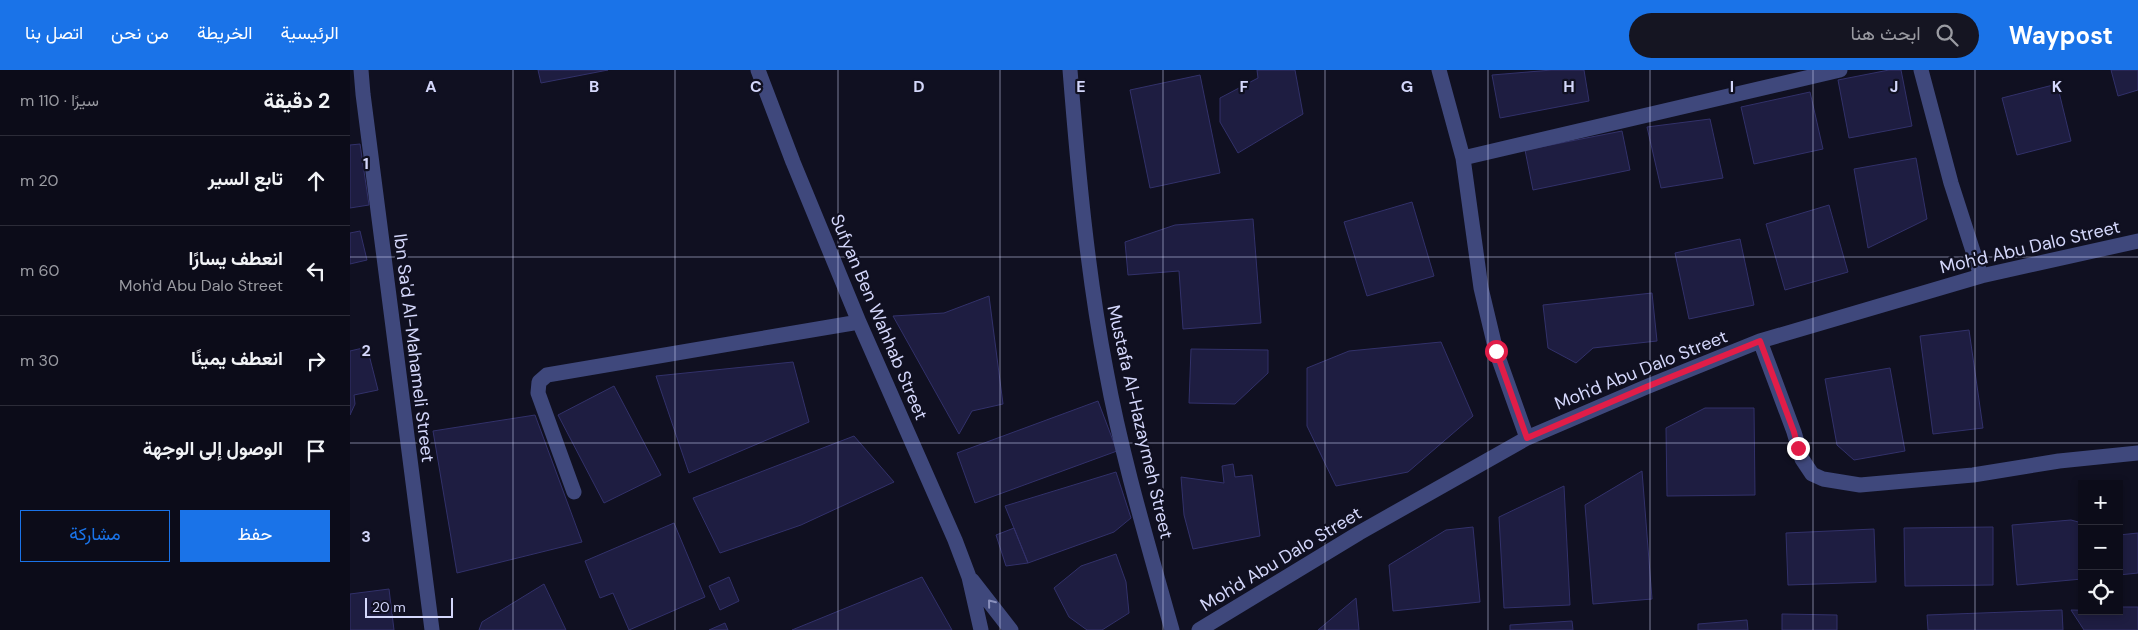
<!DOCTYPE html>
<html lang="ar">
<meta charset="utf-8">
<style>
body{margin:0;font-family:"DM Sans",Vazirmatn,sans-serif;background:#151522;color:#f1f3f6;direction:rtl}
.controls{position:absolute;right:15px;bottom:15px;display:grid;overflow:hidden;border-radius:0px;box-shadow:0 2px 8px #0003}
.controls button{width:45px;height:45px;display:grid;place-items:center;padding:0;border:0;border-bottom:1px solid #2c2c38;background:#0c0c19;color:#f1f3f6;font:25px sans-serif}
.scale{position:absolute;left:15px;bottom:12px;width:88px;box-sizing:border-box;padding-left:5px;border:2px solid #d4d7fb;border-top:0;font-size:14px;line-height:18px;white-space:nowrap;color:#d4d7fb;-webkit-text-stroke:4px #101021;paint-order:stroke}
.stop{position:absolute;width:15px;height:15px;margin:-11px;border:4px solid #e11d48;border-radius:50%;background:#fff}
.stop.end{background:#e11d48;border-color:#fff;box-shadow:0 1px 5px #0008}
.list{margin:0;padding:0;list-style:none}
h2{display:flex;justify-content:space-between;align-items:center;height:65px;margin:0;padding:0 20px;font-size:21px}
h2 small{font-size:16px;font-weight:400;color:#9a9ba2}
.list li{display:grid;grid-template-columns:32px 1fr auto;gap:15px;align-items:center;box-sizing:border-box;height:90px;padding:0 20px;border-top:1px solid #2c2c38}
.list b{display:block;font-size:19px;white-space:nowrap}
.list p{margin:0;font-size:16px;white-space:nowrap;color:#9a9ba2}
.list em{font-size:16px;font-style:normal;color:#9a9ba2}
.actions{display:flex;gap:10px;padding:15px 20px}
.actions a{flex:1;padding:11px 0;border:1px solid #1a73e8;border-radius:0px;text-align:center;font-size:18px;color:#1a73e8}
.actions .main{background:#1a73e8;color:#fff}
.icon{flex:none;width:28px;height:28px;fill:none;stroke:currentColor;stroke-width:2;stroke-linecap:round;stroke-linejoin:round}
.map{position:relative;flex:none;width:1788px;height:560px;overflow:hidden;direction:ltr}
header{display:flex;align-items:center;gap:30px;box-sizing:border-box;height:70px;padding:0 25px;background:#1a73e8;color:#fff}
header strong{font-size:24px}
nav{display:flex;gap:28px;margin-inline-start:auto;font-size:18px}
.search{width:350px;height:45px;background:#151522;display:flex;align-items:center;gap:12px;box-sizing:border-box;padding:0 18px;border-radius:28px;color:#9a9ba2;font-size:19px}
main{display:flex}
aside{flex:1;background:#0c0c19}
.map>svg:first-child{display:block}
.building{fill:#1e1d41;stroke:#32316a}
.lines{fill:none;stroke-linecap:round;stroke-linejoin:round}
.minor{stroke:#3f487c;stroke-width:15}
.oneway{stroke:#8a90bc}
.route{stroke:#e11d48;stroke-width:6}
.grid{fill:none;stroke:#d4d7fb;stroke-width:1;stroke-opacity:0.55}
.labels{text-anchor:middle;stroke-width:4.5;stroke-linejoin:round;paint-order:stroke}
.street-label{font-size:18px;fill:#d4d7fb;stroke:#101021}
.grid-label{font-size:16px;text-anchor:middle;font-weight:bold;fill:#d4d7fb;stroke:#101021;stroke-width:4.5;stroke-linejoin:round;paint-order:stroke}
</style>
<header>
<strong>Waypost</strong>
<div class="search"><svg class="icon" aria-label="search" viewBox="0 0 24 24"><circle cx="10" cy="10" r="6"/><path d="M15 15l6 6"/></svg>ابحث هنا</div>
<nav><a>الرئيسية</a><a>الخريطة</a><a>من نحن</a><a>اتصل بنا</a></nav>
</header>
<main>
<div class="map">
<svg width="1788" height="560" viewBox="0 0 1788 560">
<rect width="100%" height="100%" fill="#101021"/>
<path class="building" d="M188,0h70l-67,13z
M907,0h38l8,44 -65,39 -18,-31v-24l38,-20z
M1202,0h32l5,31 -89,17 -8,-43z
M1539,0h12l11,56 -63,12 -11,-58z
M1761,0h27v20l-20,6z
M850,5l20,98 -70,15 -20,-98z
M1707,14l14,57 -54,14 -15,-57z
M1460,22l13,57 -69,15 -13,-57z
M1360,49l13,59 -62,10 -14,-61z
M1272,61l8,39 -97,20 -8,-40z
M10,74l9,61 -19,3v-63z
M1566,88l11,61 -59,29 -14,-79z
M1062,132l22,74 -67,20 -23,-74z
M1479,135l19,67 -63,18 -19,-66z
M903,149l8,104 -78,6 -4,-58 -51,4 -3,-33 50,-17z
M10,161l7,29 -17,4v-31z
M1390,169l14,66 -65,14 -14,-66z
M1302,223l5,48 -64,7 -17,15 -28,-15 -5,-43z
M639,226l14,108 -31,7 -13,23 -66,-118 51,-3z
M1619,260l14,98 -50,6 -13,-98z
M1091,272l32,74 -65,56 -72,14 -29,-60v-58l42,-17z
M17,277l11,43 -24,5 1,9 -5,11v-64z
M841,279l77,1v23l-33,31 -46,-1z
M443,292l16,60 -120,51 -33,-97z
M1540,298l15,83 -51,9 -17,-15 -12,-66z
M264,316l47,89 -57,28 -46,-88z
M748,331l19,50 -142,52 -18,-50z
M1355,338h49l1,87 -88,1 -1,-68z
M185,345l47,127 -125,31 -24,-142z
M504,366l40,46 -93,43 -81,28 -27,-55z
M883,394l2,13 17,-2 8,61 -67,13 -9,-34 -3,-38 43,6 -2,-17z
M1292,401l10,128 -59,5 -8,-99z
M766,402l15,46 -17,14 -86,31 -23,-57z
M1214,416l6,119 -66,3 -5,-91z
M1721,450l11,3v56l-65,6 -5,-60z
M324,453l31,74 -76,33 -16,-37 -13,5 -15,-37z
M1123,457l7,75 -87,9 -4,-46 57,-35z
M1643,457v58l-88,1 -1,-58z
M664,458l14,35 -22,3 -10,-31z
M1524,459l2,53 -88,3 -2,-52z
M1788,463v40l-19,2v-40z
M766,484l10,28 3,31 -27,17h-15l-18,-13 -15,-29 27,-22z
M379,507l10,24 -19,9 -11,-24z
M572,507l30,53h-160z
M194,514l22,46h-87l3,-8z
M39,519l5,41h-44v-36z
M1006,528l3,32h-41z
M1769,537h19v23h-54l-13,-20 48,1z
M1712,540l1,20h-135l-1,-15z
M1432,544l55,1v15h-55z
M1397,550l1,10h-50v-6z
M1222,551l1,9h-63v-5z
M375,553l3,7h-19z"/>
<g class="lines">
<path class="minor" d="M11,0l2,24 69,536
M408,0l35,92 66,160 96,218 14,37 12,53
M720,0c8,100 17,201 36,300 16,88 42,174 66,260
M1089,0l24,88 18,130 15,63 31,87
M1571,0l30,113 30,93
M1113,88l377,-88
M1410,271l34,91 8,27 10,15 11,5 37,6 113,-10 86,-14 79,-8
M224,422l-36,-99 1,-11 8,-7 312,-53
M622,510l39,50
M849,560l160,-97 168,-95 119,-51 114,-46 221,-65 157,-35"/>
</g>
<defs><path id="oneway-chevron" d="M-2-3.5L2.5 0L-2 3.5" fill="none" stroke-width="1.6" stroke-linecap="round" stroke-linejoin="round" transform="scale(1.25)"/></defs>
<use class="oneway" href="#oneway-chevron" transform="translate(641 533) rotate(-129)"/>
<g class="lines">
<path class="route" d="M1146,281l31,87 119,-51 114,-46 34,91 4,16"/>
</g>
<path class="grid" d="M163,0v560M325,0v560M488,0v560M650,0v560M813,0v560M975,0v560M1138,0v560M1300,0v560M1463,0v560M1625,0v560M0,187h1788M0,373h1788"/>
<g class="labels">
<g class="street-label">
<text transform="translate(1680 177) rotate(-13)" y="6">Moh'd Abu Dalo Street</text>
<text transform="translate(529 247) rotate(67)" y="6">Sufyan Ben Wahhab Street</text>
<text transform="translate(64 278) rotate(83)" y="6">Ibn Sa'd Al-Mahameli Street</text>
<text transform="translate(1291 300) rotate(-22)" y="6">Moh'd Abu Dalo Street</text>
<text transform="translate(790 352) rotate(77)" y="6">Mustafa Al-Hazaymeh Street</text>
<text transform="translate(931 489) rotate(-31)" y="6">Moh'd Abu Dalo Street</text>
</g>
</g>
<g class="grid-label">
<text x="81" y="22">A</text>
<text x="244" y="22">B</text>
<text x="406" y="22">C</text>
<text x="569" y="22">D</text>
<text x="731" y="22">E</text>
<text x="894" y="22">F</text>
<text x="1057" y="22">G</text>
<text x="1219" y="22">H</text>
<text x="1382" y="22">I</text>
<text x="1544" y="22">J</text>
<text x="1707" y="22">K</text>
<text x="16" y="99">1</text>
<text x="16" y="286">2</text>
<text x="16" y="472">3</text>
</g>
</svg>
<div class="controls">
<button>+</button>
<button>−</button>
<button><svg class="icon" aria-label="locate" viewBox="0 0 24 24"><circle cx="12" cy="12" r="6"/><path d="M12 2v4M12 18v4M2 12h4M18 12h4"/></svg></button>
</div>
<div class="scale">20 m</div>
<div class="stop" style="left:1146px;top:281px"></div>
<div class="stop end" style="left:1448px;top:378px"></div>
</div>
<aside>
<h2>2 دقيقة<small>سيرًا · 110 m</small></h2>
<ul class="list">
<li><svg class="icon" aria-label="ahead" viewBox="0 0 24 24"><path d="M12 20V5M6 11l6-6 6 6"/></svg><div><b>تابع السير</b></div><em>20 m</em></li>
<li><svg class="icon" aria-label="left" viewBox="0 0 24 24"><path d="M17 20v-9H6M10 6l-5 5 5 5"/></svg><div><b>انعطف يسارًا</b><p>Moh'd Abu Dalo Street</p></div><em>60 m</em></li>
<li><svg class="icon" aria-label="right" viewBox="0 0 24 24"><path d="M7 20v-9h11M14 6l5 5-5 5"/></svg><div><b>انعطف يمينًا</b></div><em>30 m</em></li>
<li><svg class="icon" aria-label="arrive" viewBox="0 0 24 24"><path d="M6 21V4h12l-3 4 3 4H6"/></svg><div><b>الوصول إلى الوجهة</b></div></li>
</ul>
<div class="actions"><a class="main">حفظ</a><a>مشاركة</a></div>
</aside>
</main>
